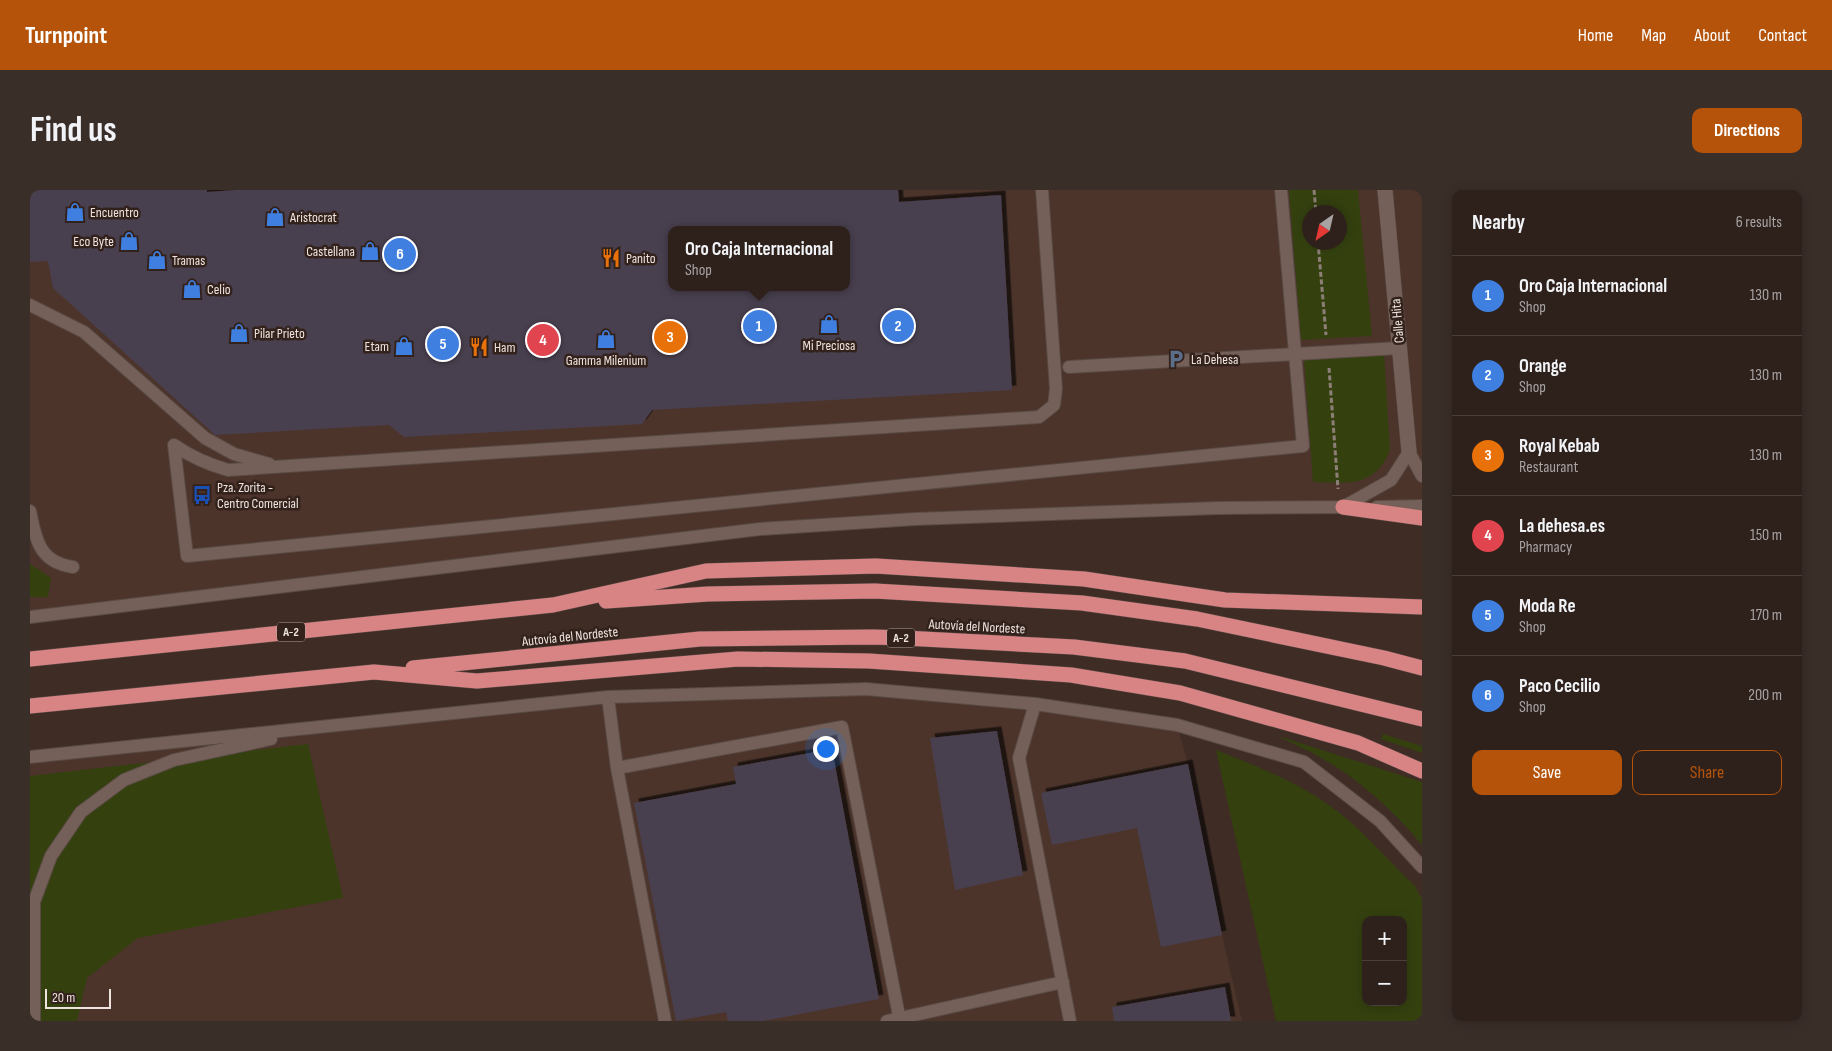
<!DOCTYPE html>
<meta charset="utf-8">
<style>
body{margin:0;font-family:"Sofia Sans Condensed",sans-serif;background:#3a2e29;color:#f1f3f6}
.controls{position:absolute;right:15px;bottom:15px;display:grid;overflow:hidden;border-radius:10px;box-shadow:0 2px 12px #0003}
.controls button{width:45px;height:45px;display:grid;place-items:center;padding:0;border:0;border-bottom:1px solid #493e3b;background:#2e211c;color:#f1f3f6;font:25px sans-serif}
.compass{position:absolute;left:1272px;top:15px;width:45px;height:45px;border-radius:50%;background:#2e211c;box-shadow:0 2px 12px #0003;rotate:214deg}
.scale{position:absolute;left:15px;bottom:12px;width:66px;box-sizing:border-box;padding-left:5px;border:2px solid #eee3de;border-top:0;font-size:14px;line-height:18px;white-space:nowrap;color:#eee3de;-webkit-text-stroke:4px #33221c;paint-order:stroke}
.you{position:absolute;left:795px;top:558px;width:18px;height:18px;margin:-12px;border:4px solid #fff;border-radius:50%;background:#1a73e8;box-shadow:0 0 0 8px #1a73e833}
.badge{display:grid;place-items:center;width:32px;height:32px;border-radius:50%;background:#b45309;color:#fff;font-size:16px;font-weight:700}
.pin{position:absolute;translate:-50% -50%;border:2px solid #fff;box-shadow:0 1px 5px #0006}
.popup{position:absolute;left:638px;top:36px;width:182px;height:65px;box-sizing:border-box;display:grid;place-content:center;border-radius:10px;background:#2e211c;filter:drop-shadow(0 1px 4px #0005);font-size:16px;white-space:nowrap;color:#a7a3a3}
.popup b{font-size:19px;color:#f1f3f6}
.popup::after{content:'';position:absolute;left:50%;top:100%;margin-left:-10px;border:10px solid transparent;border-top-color:#2e211c}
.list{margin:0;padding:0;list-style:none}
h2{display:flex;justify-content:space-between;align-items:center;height:65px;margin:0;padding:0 20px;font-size:21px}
h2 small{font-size:16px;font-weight:400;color:#a7a3a3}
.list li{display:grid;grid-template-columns:32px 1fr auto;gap:15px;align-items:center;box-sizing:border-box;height:80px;padding:0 20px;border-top:1px solid #493e3b}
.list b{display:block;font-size:19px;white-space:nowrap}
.list p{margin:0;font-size:16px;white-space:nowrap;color:#a7a3a3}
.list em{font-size:16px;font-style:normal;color:#a7a3a3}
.actions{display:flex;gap:10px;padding:15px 20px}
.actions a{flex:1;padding:11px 0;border:1px solid #b45309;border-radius:10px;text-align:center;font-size:18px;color:#b45309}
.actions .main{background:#b45309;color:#fff}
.map{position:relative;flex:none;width:1392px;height:831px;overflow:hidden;border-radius:10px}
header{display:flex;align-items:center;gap:30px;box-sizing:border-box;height:70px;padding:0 25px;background:#b45309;color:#fff}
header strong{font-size:24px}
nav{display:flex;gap:28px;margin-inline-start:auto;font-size:18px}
.intro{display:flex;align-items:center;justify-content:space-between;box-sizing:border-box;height:120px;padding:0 30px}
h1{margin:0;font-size:35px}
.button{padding:12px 22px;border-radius:10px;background:#b45309;color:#fff;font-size:18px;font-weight:700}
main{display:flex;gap:30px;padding:0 30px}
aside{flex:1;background:#2e211c;border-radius:10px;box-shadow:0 2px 12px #0003}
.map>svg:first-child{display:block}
.built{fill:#4c342b;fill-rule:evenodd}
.green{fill:#34410f;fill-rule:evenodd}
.building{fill:#493f4f;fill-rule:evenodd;filter:url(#shadow)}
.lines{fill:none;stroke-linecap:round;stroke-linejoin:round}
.lane-casing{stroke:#594a44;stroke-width:14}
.street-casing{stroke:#594a44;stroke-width:16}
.highway-casing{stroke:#594a44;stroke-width:16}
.path{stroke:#8d7f78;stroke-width:3;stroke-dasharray:5 2.5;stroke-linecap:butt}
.lane{stroke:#746058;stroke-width:12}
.street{stroke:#746058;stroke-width:15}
.highway{stroke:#d88384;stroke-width:15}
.labels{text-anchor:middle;stroke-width:5;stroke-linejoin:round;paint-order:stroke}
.shield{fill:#33221c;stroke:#b6a9a4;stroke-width:1}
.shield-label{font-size:12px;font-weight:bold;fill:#eee3de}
.poi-label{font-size:14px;fill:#eee3de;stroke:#33221c;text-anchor:start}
.street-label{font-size:14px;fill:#eee3de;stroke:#33221c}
</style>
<header>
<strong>Turnpoint</strong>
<nav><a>Home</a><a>Map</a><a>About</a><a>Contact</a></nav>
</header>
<div class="intro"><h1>Find us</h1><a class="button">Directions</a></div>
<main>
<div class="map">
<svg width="1392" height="831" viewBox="0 0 1392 831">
<defs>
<filter id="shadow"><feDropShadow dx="4.5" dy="-4.5" stdDeviation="0" flood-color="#0009"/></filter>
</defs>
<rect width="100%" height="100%" fill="#3e2c25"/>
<path class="built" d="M0,0h1392v316l-662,23 -730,88zM1280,22h30v30h-30zM642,40h174v57h-174z
M836,499l311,36 11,39 34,171 20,86h-1212v-264l578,-60z"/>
<path class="green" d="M1259,0h69l14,146 -71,4zM1280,22h30v30h-30z
M1354,163l6,97c-15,38 -42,33 -77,32l-9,-124z
M0,374l21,14 -3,19h-18z
M1353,544l39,12v7l-41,-14z
M1245,545l147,47v63c-26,-32 -62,-65 -99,-86 -15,-9 -32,-16 -48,-24z
M278,554l35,154 -205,40 -51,40 -10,43h-47v-245z
M1186,560c46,18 94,37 131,69 24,21 45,45 68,67l7,13v122h-146zM1336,730h37v82h-37z"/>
<path class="building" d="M0,0h177v2l29,-2h662l1,12 102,-7 11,195 -360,20 -10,14 -238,13 -15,-12 -174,10 -162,-147 -5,-27 -18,1zM642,40h174v57h-174z
M967,541l26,144 -68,15 -25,-152z
M802,559l47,250 -116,22h-35l-2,-9 -50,9 -42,-218 102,-19 -3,-17z
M1158,574l34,171 -61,12 -24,-119 -85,17 -11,-52z
M1195,797l6,34h-117l-2,-14z"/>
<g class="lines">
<g class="lane-casing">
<path id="lane" d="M0,115l54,27 121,106 29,16 35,10
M1039,177l330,-19
M144,255l13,111 1116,-110 -22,-256
M144,255c17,12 33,19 54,25l811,-53 15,-12 2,-16 -14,-199
M1313,317l48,-27 18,-28 13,24
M1347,317l45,-1
M0,321c6,29 9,51 43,56
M0,427l730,-88 155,-10 303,-11 134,-1
M578,507l9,71 48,253
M1005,514l-16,54 51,263
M0,567l578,-60 258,-8 169,15 142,21 127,37 76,59 42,46
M587,578l225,-41 58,294
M4,831v-119l17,-46 30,-44 43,-32 50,-20 97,-21
M857,831l176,-39"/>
</g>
<g class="street-casing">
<path id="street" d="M1355,0l24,262"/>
</g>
<g class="highway-casing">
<path id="highway" d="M1313,317l79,11
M576,411l102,-7 167,-3 207,12 115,16 187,39 38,10
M0,469l523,-54 153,-34 170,-5 208,13 141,21 197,7
M383,478l287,-29 173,-2 31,1 170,9 111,14 237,58
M0,516l344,-34 103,9 261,-22 131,2 202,14 109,18 178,50 64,28"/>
</g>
<path class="path" d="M1284,0l2,22
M1288,52l8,93
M1299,178l9,121"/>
<use href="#lane" class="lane"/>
<use href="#street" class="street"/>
<use href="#highway" class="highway"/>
</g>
<defs>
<g id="shop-bare" transform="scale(1.5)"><path d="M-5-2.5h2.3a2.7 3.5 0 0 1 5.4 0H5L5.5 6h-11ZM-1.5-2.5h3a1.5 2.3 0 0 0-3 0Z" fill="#3f7fe0" stroke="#33221c" stroke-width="2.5" paint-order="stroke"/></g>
<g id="restaurant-bare" transform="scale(1.5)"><path d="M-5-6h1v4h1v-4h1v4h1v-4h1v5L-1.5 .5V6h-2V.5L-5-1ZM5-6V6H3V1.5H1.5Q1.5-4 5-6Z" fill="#e8710a" stroke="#33221c" stroke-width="2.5" paint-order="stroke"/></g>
<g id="parking-bare" transform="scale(1.5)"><path d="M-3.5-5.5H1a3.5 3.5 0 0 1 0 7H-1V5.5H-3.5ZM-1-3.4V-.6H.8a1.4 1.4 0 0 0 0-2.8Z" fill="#5c6f8a" stroke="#33221c" stroke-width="2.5" paint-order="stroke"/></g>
<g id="bus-bare" transform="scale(1.5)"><path d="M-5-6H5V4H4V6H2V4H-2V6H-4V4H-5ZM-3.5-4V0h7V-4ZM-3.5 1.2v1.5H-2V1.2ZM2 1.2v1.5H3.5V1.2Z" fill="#1a4fb4" stroke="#33221c" stroke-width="2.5" paint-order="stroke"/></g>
</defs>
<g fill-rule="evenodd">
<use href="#shop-bare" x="45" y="22"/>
<use href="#shop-bare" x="245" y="27"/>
<use href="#shop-bare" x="99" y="51"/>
<use href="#shop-bare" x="340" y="61"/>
<use href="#restaurant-bare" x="581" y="68"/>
<use href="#shop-bare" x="127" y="70"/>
<use href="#shop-bare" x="162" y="99"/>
<use href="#shop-bare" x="799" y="134"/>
<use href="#shop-bare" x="209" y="143"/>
<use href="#shop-bare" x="576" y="149"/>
<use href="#shop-bare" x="374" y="156"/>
<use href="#restaurant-bare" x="449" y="157"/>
<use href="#parking-bare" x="1146" y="169"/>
<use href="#bus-bare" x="172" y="305"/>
</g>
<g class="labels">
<g class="shield">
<rect x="247" y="432.5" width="28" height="19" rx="4"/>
<rect x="857" y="438.5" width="28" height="19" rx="4"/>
</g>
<g class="shield-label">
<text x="261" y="446">A-2</text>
<text x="871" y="452">A-2</text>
</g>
<g class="poi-label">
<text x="60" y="27">Encuentro</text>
<text x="260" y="32">Aristocrat</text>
<text x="84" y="56" text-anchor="end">Eco Byte</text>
<text x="325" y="66" text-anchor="end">Castellana</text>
<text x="596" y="73">Panito</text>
<text x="142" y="75">Tramas</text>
<text x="177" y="104">Celio</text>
<text x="224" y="148">Pilar Prieto</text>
<text x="799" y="160" text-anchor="middle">Mi Preciosa</text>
<text x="359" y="161" text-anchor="end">Etam</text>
<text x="464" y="162">Ham</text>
<text x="1161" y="174">La Dehesa</text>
<text x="576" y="175" text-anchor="middle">Gamma Milenium</text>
<text x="187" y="302">Pza. Zorita -<tspan x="187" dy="16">Centro Comercial</tspan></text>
</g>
<g class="street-label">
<text transform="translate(1367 131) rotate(-95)" y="5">Calle Hita</text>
<text transform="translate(947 436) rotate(3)" y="5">Autovía del Nordeste</text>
<text transform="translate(540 446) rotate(-6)" y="5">Autovía del Nordeste</text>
</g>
</g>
</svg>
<div class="controls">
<button>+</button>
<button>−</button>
</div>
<svg class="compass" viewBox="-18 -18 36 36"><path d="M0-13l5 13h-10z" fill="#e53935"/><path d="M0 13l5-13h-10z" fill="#a7a3a3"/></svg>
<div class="scale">20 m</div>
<div class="you"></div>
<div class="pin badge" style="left:729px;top:136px;background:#3f7fe0">1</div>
<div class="popup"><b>Oro Caja Internacional</b>Shop</div>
<div class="pin badge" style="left:868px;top:136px;background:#3f7fe0">2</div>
<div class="pin badge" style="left:640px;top:147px;background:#e8710a">3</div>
<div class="pin badge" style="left:513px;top:150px;background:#e0444e">4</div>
<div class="pin badge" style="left:413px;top:154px;background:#3f7fe0">5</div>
<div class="pin badge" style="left:370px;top:64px;background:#3f7fe0">6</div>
</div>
<aside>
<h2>Nearby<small>6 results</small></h2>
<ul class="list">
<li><span class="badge" style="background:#3f7fe0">1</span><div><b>Oro Caja Internacional</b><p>Shop</p></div><em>130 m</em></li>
<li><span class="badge" style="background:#3f7fe0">2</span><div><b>Orange</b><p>Shop</p></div><em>130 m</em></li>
<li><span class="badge" style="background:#e8710a">3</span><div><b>Royal Kebab</b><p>Restaurant</p></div><em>130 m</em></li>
<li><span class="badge" style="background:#e0444e">4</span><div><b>La dehesa.es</b><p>Pharmacy</p></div><em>150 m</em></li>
<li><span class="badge" style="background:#3f7fe0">5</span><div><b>Moda Re</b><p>Shop</p></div><em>170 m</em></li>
<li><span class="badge" style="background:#3f7fe0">6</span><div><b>Paco Cecilio</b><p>Shop</p></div><em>200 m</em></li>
</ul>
<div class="actions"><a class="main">Save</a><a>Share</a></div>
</aside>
</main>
